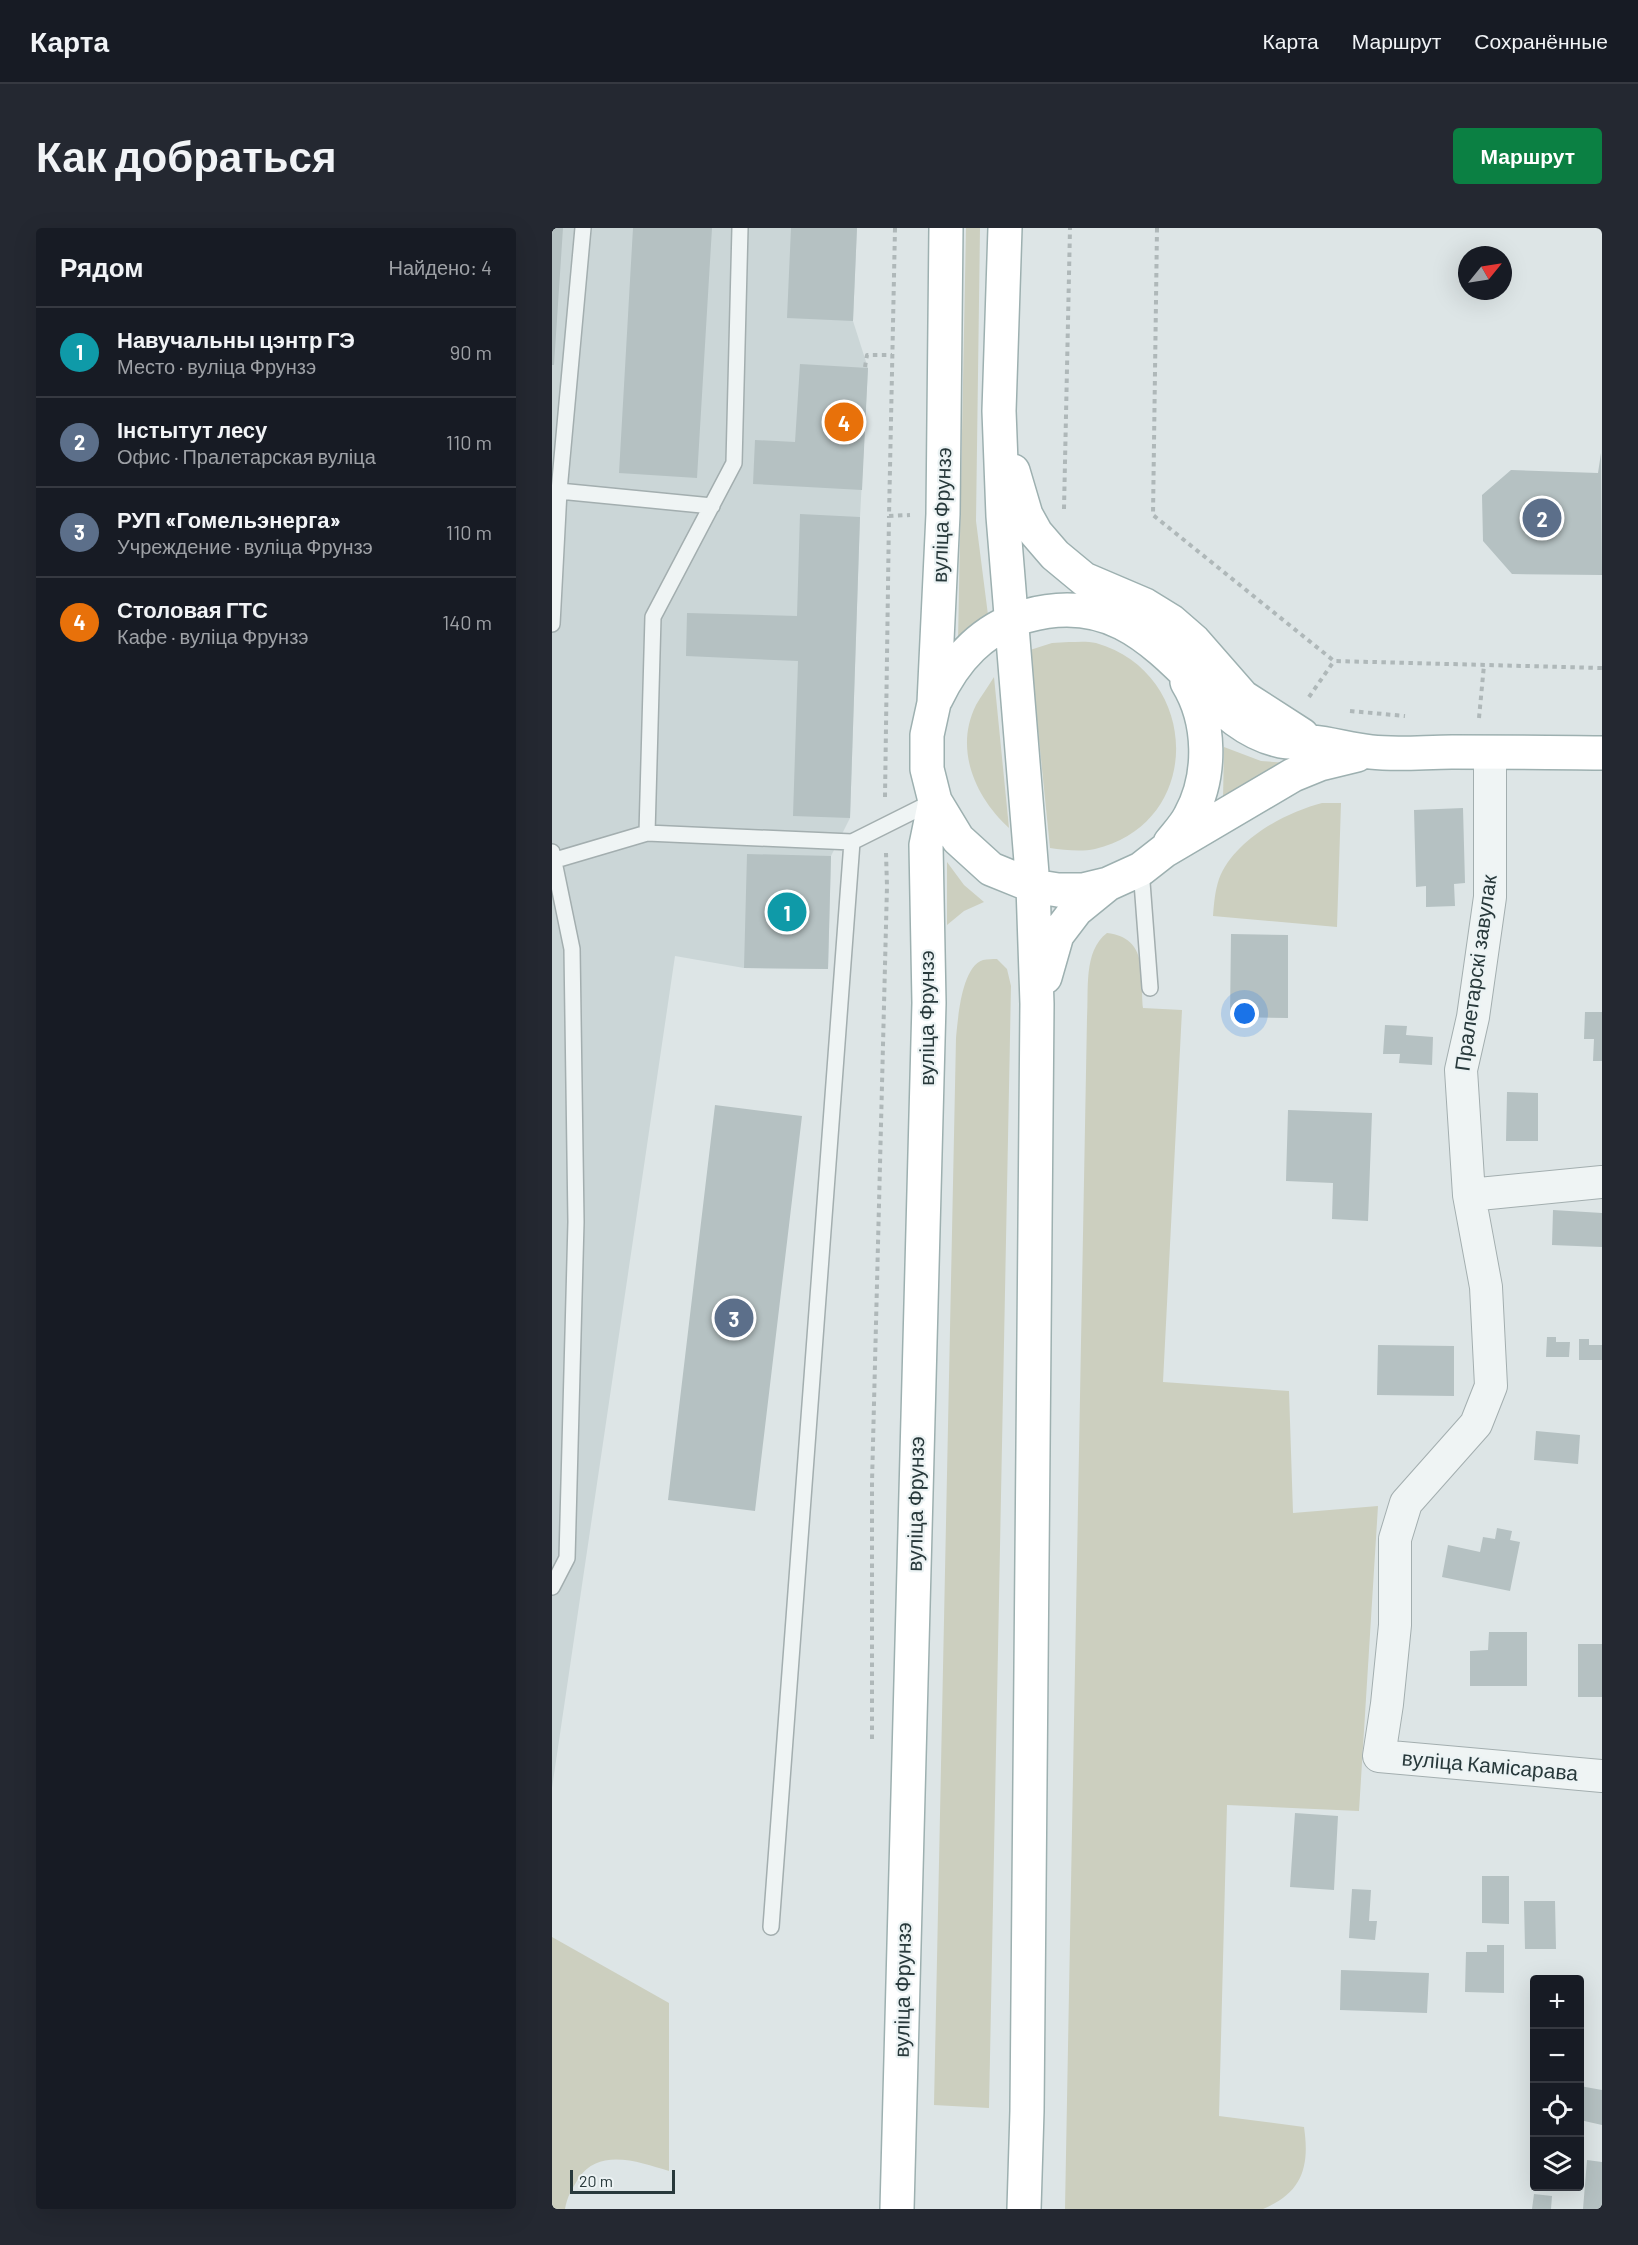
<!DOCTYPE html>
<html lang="ru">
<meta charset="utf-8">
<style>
body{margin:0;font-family:Barlow,sans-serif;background:#242831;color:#f1f3f6}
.controls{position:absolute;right:18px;bottom:18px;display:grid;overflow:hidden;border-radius:6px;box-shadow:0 6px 24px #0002}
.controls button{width:54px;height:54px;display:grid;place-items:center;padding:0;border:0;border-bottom:2px solid #363941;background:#171b24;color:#f1f3f6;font:30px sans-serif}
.compass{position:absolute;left:906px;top:18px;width:54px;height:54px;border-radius:50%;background:#171b24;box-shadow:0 6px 24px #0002;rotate:60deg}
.scale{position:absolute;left:18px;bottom:15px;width:105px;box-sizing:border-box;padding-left:6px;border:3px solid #28393b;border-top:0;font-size:16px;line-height:21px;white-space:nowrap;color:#28393b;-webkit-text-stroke:4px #ecf3f4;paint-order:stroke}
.you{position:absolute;left:693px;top:786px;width:21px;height:21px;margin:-15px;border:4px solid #fff;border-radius:50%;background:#1a73e8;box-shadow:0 0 0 9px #1a73e833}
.badge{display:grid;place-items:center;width:39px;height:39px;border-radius:50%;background:#0b8043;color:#fff;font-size:20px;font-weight:700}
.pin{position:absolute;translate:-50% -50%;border:3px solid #fff;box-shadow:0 2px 6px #0006}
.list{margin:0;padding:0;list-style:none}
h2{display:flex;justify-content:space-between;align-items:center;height:78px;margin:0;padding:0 24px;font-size:26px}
h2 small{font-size:20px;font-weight:400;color:#9ea1a6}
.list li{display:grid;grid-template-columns:39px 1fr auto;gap:18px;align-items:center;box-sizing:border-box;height:90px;padding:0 24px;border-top:2px solid #363941}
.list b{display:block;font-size:22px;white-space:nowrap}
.list p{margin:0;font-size:20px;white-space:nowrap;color:#9ea1a6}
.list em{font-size:20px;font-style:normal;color:#9ea1a6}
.icon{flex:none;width:33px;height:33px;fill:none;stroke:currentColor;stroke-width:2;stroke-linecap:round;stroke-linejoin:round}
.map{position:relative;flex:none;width:1050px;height:1981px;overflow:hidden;border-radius:6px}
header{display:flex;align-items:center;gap:36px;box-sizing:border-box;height:84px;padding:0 30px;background:#171b24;border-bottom:2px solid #363941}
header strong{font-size:28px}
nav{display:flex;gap:33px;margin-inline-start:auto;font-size:21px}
.intro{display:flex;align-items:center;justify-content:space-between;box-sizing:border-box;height:144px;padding:0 36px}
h1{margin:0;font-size:42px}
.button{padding:15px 27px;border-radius:6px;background:#0b8043;color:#fff;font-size:21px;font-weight:700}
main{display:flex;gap:36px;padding:0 36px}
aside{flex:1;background:#171b24;border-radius:6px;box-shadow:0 6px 24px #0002}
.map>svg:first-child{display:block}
.built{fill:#cbd6d7}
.green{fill:#cccfbf}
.building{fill:#b5c1c2}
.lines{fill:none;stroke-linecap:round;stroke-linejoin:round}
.lane-casing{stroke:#a3aeaf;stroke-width:18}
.street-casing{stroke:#a3aeaf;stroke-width:34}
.primary-casing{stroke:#9db0b0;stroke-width:36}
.path{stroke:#afb8b9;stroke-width:4;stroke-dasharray:4.5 4.5;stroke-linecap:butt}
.lane{stroke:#eff4f4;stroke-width:15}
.street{stroke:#eff4f4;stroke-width:32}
.primary{stroke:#fff;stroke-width:33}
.labels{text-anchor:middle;stroke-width:4.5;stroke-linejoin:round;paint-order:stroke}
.street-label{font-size:21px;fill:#28393b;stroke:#ecf3f4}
</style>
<header>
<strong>Карта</strong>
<nav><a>Карта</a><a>Маршрут</a><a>Сохранённые</a></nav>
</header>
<div class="intro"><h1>Как добраться</h1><a class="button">Маршрут</a></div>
<main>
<aside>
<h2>Рядом<small>Найдено: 4</small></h2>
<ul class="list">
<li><span class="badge" style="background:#0f9aa8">1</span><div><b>Навучальны цэнтр ГЭ</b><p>Место · вуліца Фрунзэ</p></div><em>90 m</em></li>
<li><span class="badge" style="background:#5c6f8a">2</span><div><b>Інстытут лесу</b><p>Офис · Пралетарская вуліца</p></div><em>110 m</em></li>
<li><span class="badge" style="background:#5c6f8a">3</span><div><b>РУП «Гомельэнерга»</b><p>Учреждение · вуліца Фрунзэ</p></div><em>110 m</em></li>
<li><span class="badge" style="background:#e8710a">4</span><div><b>Столовая ГТС</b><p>Кафе · вуліца Фрунзэ</p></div><em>140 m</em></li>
</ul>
</aside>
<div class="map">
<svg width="1050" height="1981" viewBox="0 0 1050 1981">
<rect width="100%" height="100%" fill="#dde5e6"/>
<path class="built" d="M0,0h305l-4,93 15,47 -8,149 -10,301 -19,38 -3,113 -84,-1 -69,-12 -123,832z"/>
<path class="green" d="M414,0h14l-4,293 12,94 -30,26z
M517,414c8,0 18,-1 27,1 105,30 109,180 -1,206 -14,3 -31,1 -45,-1l-20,-198 22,-7z
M442,449l15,151c-34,-31 -55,-79 -33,-123 5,-9 12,-18 18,-28z
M672,519l37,14 28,2c-25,10 -46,20 -66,37z
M770,575h19l-4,124 -124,-11c1,-13 2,-25 6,-37 15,-39 65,-66 103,-76z
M395,634l17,23 20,17 -20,9 -17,14z
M555,705c42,5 33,42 36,75l39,2 -19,372 126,9 4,122 85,-7 -19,305 -132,-6 -8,311 85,11c6,40 -2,66 -41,82h-198l22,-1191c2,-28 -4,-67 20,-85z
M445,731l10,10 4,17 -22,1122 -55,-3 22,-1067c2,-18 5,-71 27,-78 4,-1 10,-1 14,-1z
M0,1709l117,66v168c-30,-9 -70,-24 -91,8 -6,10 -11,18 -13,30h-13z"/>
<path class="building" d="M0,0h11l-9,137h-2z
M81,0h79l-15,250 -78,-5z
M239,0h66l-4,93 -66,-3z
M248,136l68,4 -6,122 -109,-6 2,-44 40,2z
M1049,225l1,122 -90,-1 -29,-33 -1,-46 29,-25 87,3z
M248,286l60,3 -10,301 -57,-2 5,-155 -112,-5 1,-43 110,3z
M911,580l2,75 -11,1 1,22 -29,1v-21l-10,1 -2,-77z
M195,626l84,2 -3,113 -84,-1z
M679,706l57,1v83l-58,-1z
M1033,784h17v49h-9l1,-22h-10z
M833,797l22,1 -1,9 27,2 -1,28 -33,-2 1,-9h-17z
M955,864l31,1v48h-32z
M163,877l87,11 -47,395 -87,-11z
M736,882l84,3 -4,108 -36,-2 1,-36 -47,-2z
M1001,982l49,3v34l-50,-2z
M995,1109h9v5h14l-1,15h-23z
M1027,1111h10v6h13v15h-23z
M826,1117l76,1v50l-77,-1z
M984,1203l44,4 -2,29 -44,-4z
M945,1300l15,3 -2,9 10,2 -10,49 -68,-14 6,-32 32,7 3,-15 12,2z
M937,1404h38v54h-57v-35l18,-1z
M1026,1416h24v53h-24z
M743,1585l43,3 -4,74 -44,-3z
M930,1648h27v48l-27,-1z
M800,1661l19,1 -2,31h8l-2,19 -26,-2z
M972,1673h31l1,48h-31z
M935,1717h17v48l-39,-1 1,-40h21z
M789,1742l88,3 -2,40 -87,-3z
M1028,1858l22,4v35l-22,-5z
M1035,1932l15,2v47h-19z
M982,1966l18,2 -1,13h-19z"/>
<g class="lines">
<g class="lane-casing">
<path id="lane" d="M31,0l-24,263 153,15
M0,396l7,-133
M95,605l6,-216 81,-154 6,-235
M0,624l20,97 4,273 -9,336 -15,29
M0,633l95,-28 205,9 82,-41
M589,641l9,119
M219,1699l81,-1085"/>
</g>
<g class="street-casing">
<path id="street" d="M1050,954l-133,13 17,92 5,99 -15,38 -70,79 -11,36v86l-8,79 -8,52 223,20
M917,967l-8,-125 12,-53 17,-120v-145"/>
</g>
<g class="primary-casing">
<path id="primary" d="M394,0l-3,286 -9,189 -7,32v34l8,32 23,38 33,30 42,17 25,4h25l25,-6
M453,0l-6,183 4,105 30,370 4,118 -10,1107 -3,98
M461,243l13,44 10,18 19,22 29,24 61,26 26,16 23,20 49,56 59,38
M384,471c19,-40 46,-70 90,-83 78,-22 122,18 173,70 23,24 48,48 82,55 10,2 21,0 31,1 20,2 39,8 59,10 26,3 54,0 81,0 50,0 100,0 150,1
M618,615c7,-9 15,-17 20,-27 22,-40 21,-95 -3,-134
M493,749l12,-42 19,-25 32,-26 33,-15 23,-18 129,-76 27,-11 37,-9
M345,1981l32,-1206 -3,-158 9,-44"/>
</g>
<path class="path" d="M343,0l-6,288 21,-1
M605,0l-4,287 181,146 268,7
M313,139l2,-12h25
M512,281l6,-281
M757,469l25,-36
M798,483l55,5
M927,490l5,-53
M333,569l4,-281
M320,1511v-256l15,-597 -1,-33"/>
<use href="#lane" class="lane"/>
<use href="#street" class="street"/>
<use href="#primary" class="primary"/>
</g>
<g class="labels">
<g class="street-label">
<text transform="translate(390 287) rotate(-88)" y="7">вуліца Фрунзэ</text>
<text transform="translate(924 745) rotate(-82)" y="7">Пралетарскі завулак</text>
<text transform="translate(375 790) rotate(-90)" y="7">вуліца Фрунзэ</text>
<text transform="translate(364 1276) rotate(-89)" y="7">вуліца Фрунзэ</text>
<text transform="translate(938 1538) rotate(5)" y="7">вуліца Камісарава</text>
<text transform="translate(351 1762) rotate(-89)" y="7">вуліца Фрунзэ</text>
</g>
</g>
</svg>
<div class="controls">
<button>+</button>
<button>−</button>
<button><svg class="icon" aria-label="locate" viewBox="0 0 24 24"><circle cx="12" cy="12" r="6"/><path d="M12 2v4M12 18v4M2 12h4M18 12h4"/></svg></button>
<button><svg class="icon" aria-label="layers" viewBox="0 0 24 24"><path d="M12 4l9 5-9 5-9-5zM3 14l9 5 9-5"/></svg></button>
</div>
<svg class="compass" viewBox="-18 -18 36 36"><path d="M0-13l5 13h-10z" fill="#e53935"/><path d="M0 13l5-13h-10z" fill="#9ea1a6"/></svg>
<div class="scale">20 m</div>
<div class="you"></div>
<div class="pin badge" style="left:235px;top:684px;background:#0f9aa8">1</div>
<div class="pin badge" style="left:990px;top:290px;background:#5c6f8a">2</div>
<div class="pin badge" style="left:182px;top:1090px;background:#5c6f8a">3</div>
<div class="pin badge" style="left:292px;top:194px;background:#e8710a">4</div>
</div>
</main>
